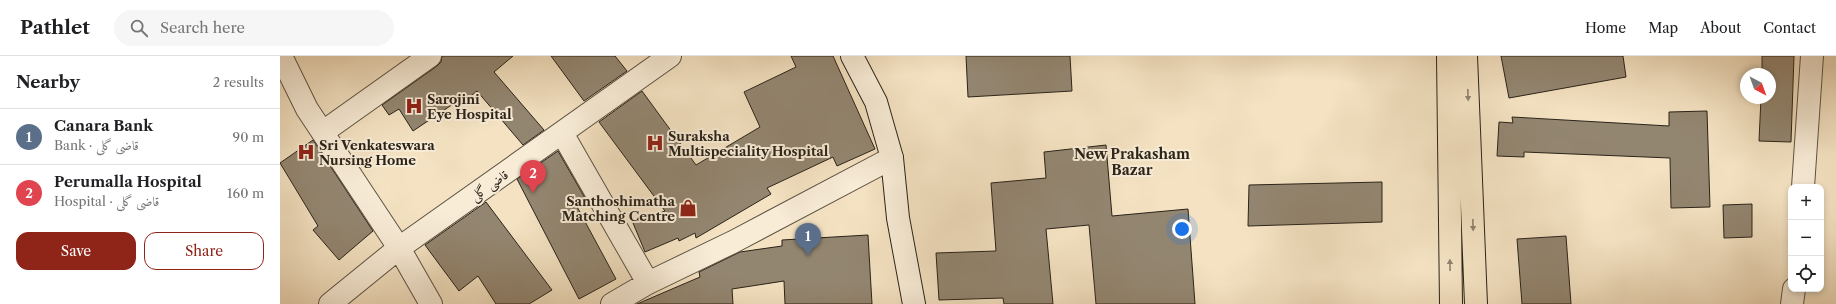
<!DOCTYPE html>
<meta charset="utf-8">
<style>
body{margin:0;font-family:"Libre Caslon Text",Amiri,serif;background:#f6f6f6;color:#202124}
.controls{position:absolute;right:12px;bottom:12px;display:grid;overflow:hidden;border-radius:8px;box-shadow:0 2px 6px #0003}
.controls button{width:36px;height:36px;display:grid;place-items:center;padding:0;border:0;border-bottom:1px solid #e0e0e0;background:#fff;color:#202124;font:20px sans-serif}
.compass{position:absolute;left:1460px;top:12px;width:36px;height:36px;border-radius:50%;background:#fff;box-shadow:0 2px 6px #0003;rotate:139deg}
.you{position:absolute;left:902px;top:173px;width:14px;height:14px;margin:-10px;border:3px solid #fff;border-radius:50%;background:#1a73e8;box-shadow:0 0 0 6px #1a73e833}
.badge{display:grid;place-items:center;width:26px;height:26px;border-radius:50%;background:#8f2418;color:#fff;font-size:13px;font-weight:700}
.pin{position:absolute;translate:-50% -33px;filter:drop-shadow(0 1px 2px #0008)}
.pin::after{content:'';position:absolute;top:21px;width:14px;height:12px;background:inherit;clip-path:polygon(0 0,100% 0,50% 100%)}
.list{margin:0;padding:0;list-style:none}
h2{display:flex;justify-content:space-between;align-items:center;height:52px;margin:0;padding:0 16px;font-size:17px}
h2 small{font-size:13px;font-weight:400;color:#757577}
.list li{display:grid;grid-template-columns:26px 1fr auto;gap:12px;align-items:center;box-sizing:border-box;height:56px;padding:0 16px;border-top:1px solid #e0e0e0}
.list b{display:block;font-size:15px;white-space:nowrap}
.list p{margin:0;font-size:13px;white-space:nowrap;color:#757577}
.list em{font-size:13px;font-style:normal;color:#757577}
.actions{display:flex;gap:8px;padding:12px 16px}
.actions a{flex:1;padding:9px 0;border:1px solid #8f2418;border-radius:12px;text-align:center;font-size:14px;color:#8f2418}
.actions .main{background:#8f2418;color:#fff}
.icon{flex:none;width:22px;height:22px;fill:none;stroke:currentColor;stroke-width:2;stroke-linecap:round;stroke-linejoin:round}
.map{position:relative;flex:none;width:1556px;height:248px;overflow:hidden}
header{display:flex;align-items:center;gap:24px;box-sizing:border-box;height:56px;padding:0 20px;background:#fff;border-bottom:1px solid #e0e0e0}
header strong{font-size:19px}
nav{display:flex;gap:22px;margin-inline-start:auto;font-size:14px}
.search{width:280px;height:36px;background:#f6f6f6;display:flex;align-items:center;gap:10px;box-sizing:border-box;padding:0 14px;border-radius:22px;color:#757577;font-size:15px}
main{display:flex}
aside{flex:1;background:#fff}
.map>svg:first-child{display:block}
.building{fill:#938671;stroke:#2a2319}
.lines{fill:none;stroke-linecap:round;stroke-linejoin:round}
.street-casing{stroke:#5c5343;stroke-width:24}
.secondary-casing{stroke:#2a2319;stroke-width:24}
.highway-casing{stroke:#2a2319;stroke-width:24}
.street{stroke:#f8ecd7;stroke-width:22}
.secondary{stroke:#f8ecd7;stroke-width:22}
.highway{stroke:#f4e2c2;stroke-width:22}
.oneway{fill:#8f826e}
.labels{text-anchor:middle;stroke-width:4;stroke-linejoin:round;paint-order:stroke}
.poi-label{font-size:13px;font-weight:bold;fill:#2a2319;stroke:#f8ecd7;text-anchor:start}
.street-label{font-size:13px;fill:#2a2319;stroke:#f8ecd7}
.neighbourhood-label{font-size:14px;font-weight:bold;fill:#2a2319;stroke:#f8ecd7}
</style>
<header>
<strong>Pathlet</strong>
<div class="search"><svg class="icon" aria-label="search" viewBox="0 0 24 24"><circle cx="10" cy="10" r="6"/><path d="M15 15l6 6"/></svg>Search here</div>
<nav><a>Home</a><a>Map</a><a>About</a><a>Contact</a></nav>
</header>
<main>
<aside>
<h2>Nearby<small>2 results</small></h2>
<ul class="list">
<li><span class="badge" style="background:#5c6f8a">1</span><div><b>Canara Bank</b><p>Bank · قاضی گلی</p></div><em>90 m</em></li>
<li><span class="badge" style="background:#e0444e">2</span><div><b>Perumalla Hospital</b><p>Hospital · قاضی گلی</p></div><em>160 m</em></li>
</ul>
<div class="actions"><a class="main">Save</a><a>Share</a></div>
</aside>
<div class="map">
<svg width="1556" height="248" viewBox="0 0 1556 248">
<rect width="100%" height="100%" fill="#f4e2c2"/>
<filter id="stains"><feTurbulence type="fractalNoise" baseFrequency=".005" numOctaves="4"/><feColorMatrix values="0 0 0 0 .2 0 0 0 0 .09 0 0 0 0 .02 0 0 0 .5 -.17"/></filter>
<radialGradient id="worn" r=".72"><stop offset=".6" stop-color="#630" stop-opacity="0"/><stop offset="1" stop-color="#630" stop-opacity=".3"/></radialGradient>
<path class="building" d="M162,0h71l-19,16 50,58 -21,15 -46,-54 -16,13 -2,-4 -46,31 -14,-22 -10,6 -7,-10 55,-39 4,-4z
M271,0h64l12,15 -43,30z
M511,0h42l42,93 -38,17 -4,-9 -66,31 4,6 -75,44 -1,-5 -16,8 -1,-3 -33,14 -12,-29 32,-12 -66,-89 43,-31 54,74 64,-38 -16,-35 52,-25z
M686,0h104l2,35 -104,6z
M1221,0h122l3,21 -117,21z
M1482,0h32l-3,86 -32,-1 2,-43h9v-24h-8z
M1427,55l3,96 -39,1 -1,-50 -146,-6v5l-27,-1 2,-34 14,1 -1,-6 157,9v-14z
M33,84l60,91 -34,29 -26,-30 5,-4 -38,-63z
M826,89l6,71 76,-7 7,95h-99l-7,-79 -43,4 7,75h-49l-1,-6 -64,2 -3,-47 60,-2 -5,-68 55,-5 -2,-26z
M278,95l27,47 -10,5 41,76 -37,20 -62,-120z
M1102,126v40l-134,4 1,-41z
M206,146l66,88 -23,14h-33l-18,-28 -19,15 -34,-46z
M1472,148v33l-28,1 -1,-33z
M588,179l4,69h-87l-1,-23 -52,8 1,15h-96l63,-27 -1,-5 41,-20 42,-6v-6z
M1286,180l5,68h-49l-5,-65z"/>
<g class="lines">
<g class="street-casing">
<path id="street" d="M1,0l26,53 92,139 32,56
M43,76l107,-76
M282,77l86,150
M1523,131l9,-131
M50,248l69,-56 271,-192
M332,248l36,-21 85,-41 159,-84
M1512,248l2,-15"/>
</g>
<g class="secondary-casing">
<path id="secondary" d="M572,0l24,46 16,56 6,60 16,86"/>
</g>
<g class="highway-casing">
<path id="highway" d="M1168,0l3,248
M1186,0l10,248"/>
</g>
<use href="#street" class="street"/>
<use href="#secondary" class="secondary"/>
<use href="#highway" class="highway"/>
</g>
<defs><path id="oneway-solid" d="M-6-.8H1V-3.2L6.5 0L1 3.2V.8H-6Z"/></defs>
<g class="oneway">
<use href="#oneway-solid" transform="translate(1188 39) rotate(88)"/>
<use href="#oneway-solid" transform="translate(1193 169) rotate(88)"/>
<use href="#oneway-solid" transform="translate(1170 209) rotate(-91)"/>
</g>
<defs>
<g id="hospital-bare" transform="scale(1.38)"><path d="M-5-5h3v3.5h4V-5h3V5h-3V1.5h-4V5h-3Z" fill="#8f2418" stroke="#f8ecd7" stroke-width="2.5" paint-order="stroke"/></g>
<g id="shop-bare" transform="scale(1.38)"><path d="M-5-2.5h2.3a2.7 3.5 0 0 1 5.4 0H5L5.5 6h-11ZM-1.5-2.5h3a1.5 2.3 0 0 0-3 0Z" fill="#8f2418" stroke="#f8ecd7" stroke-width="2.5" paint-order="stroke"/></g>
</defs>
<g fill-rule="evenodd">
<use href="#hospital-bare" x="134" y="50"/>
<use href="#hospital-bare" x="375" y="87"/>
<use href="#hospital-bare" x="26" y="96"/>
<use href="#shop-bare" x="408" y="152"/>
</g>
<g class="labels">
<g class="poi-label">
<text x="147" y="48">Sarojini<tspan x="147" dy="15">Eye Hospital</tspan></text>
<text x="388" y="85">Suraksha<tspan x="388" dy="15">Multispeciality Hospital</tspan></text>
<text x="39" y="94">Sri Venkateswara<tspan x="39" dy="15">Nursing Home</tspan></text>
<text x="395" y="150" text-anchor="end">Santhoshimatha<tspan x="395" dy="15">Matching Centre</tspan></text>
</g>
<g class="street-label">
<text transform="translate(209 129) rotate(-35)" y="5">قاضی گلی</text>
</g>
<g class="neighbourhood-label">
<text x="852" y="103">New Prakasham<tspan x="852" dy="16">Bazar</tspan></text>
</g>
</g>
<rect width="100%" height="100%" filter="url(#stains)"/>
<rect width="100%" height="100%" fill="url(#worn)"/>
</svg>
<div class="controls">
<button>+</button>
<button>−</button>
<button><svg class="icon" aria-label="locate" viewBox="0 0 24 24"><circle cx="12" cy="12" r="6"/><path d="M12 2v4M12 18v4M2 12h4M18 12h4"/></svg></button>
</div>
<svg class="compass" viewBox="-18 -18 36 36"><path d="M0-13l5 13h-10z" fill="#e53935"/><path d="M0 13l5-13h-10z" fill="#757577"/></svg>
<div class="you"></div>
<div class="pin badge" style="left:528px;top:200px;background:#5c6f8a">1</div>
<div class="pin badge" style="left:253px;top:137px;background:#e0444e">2</div>
</div>
</main>
